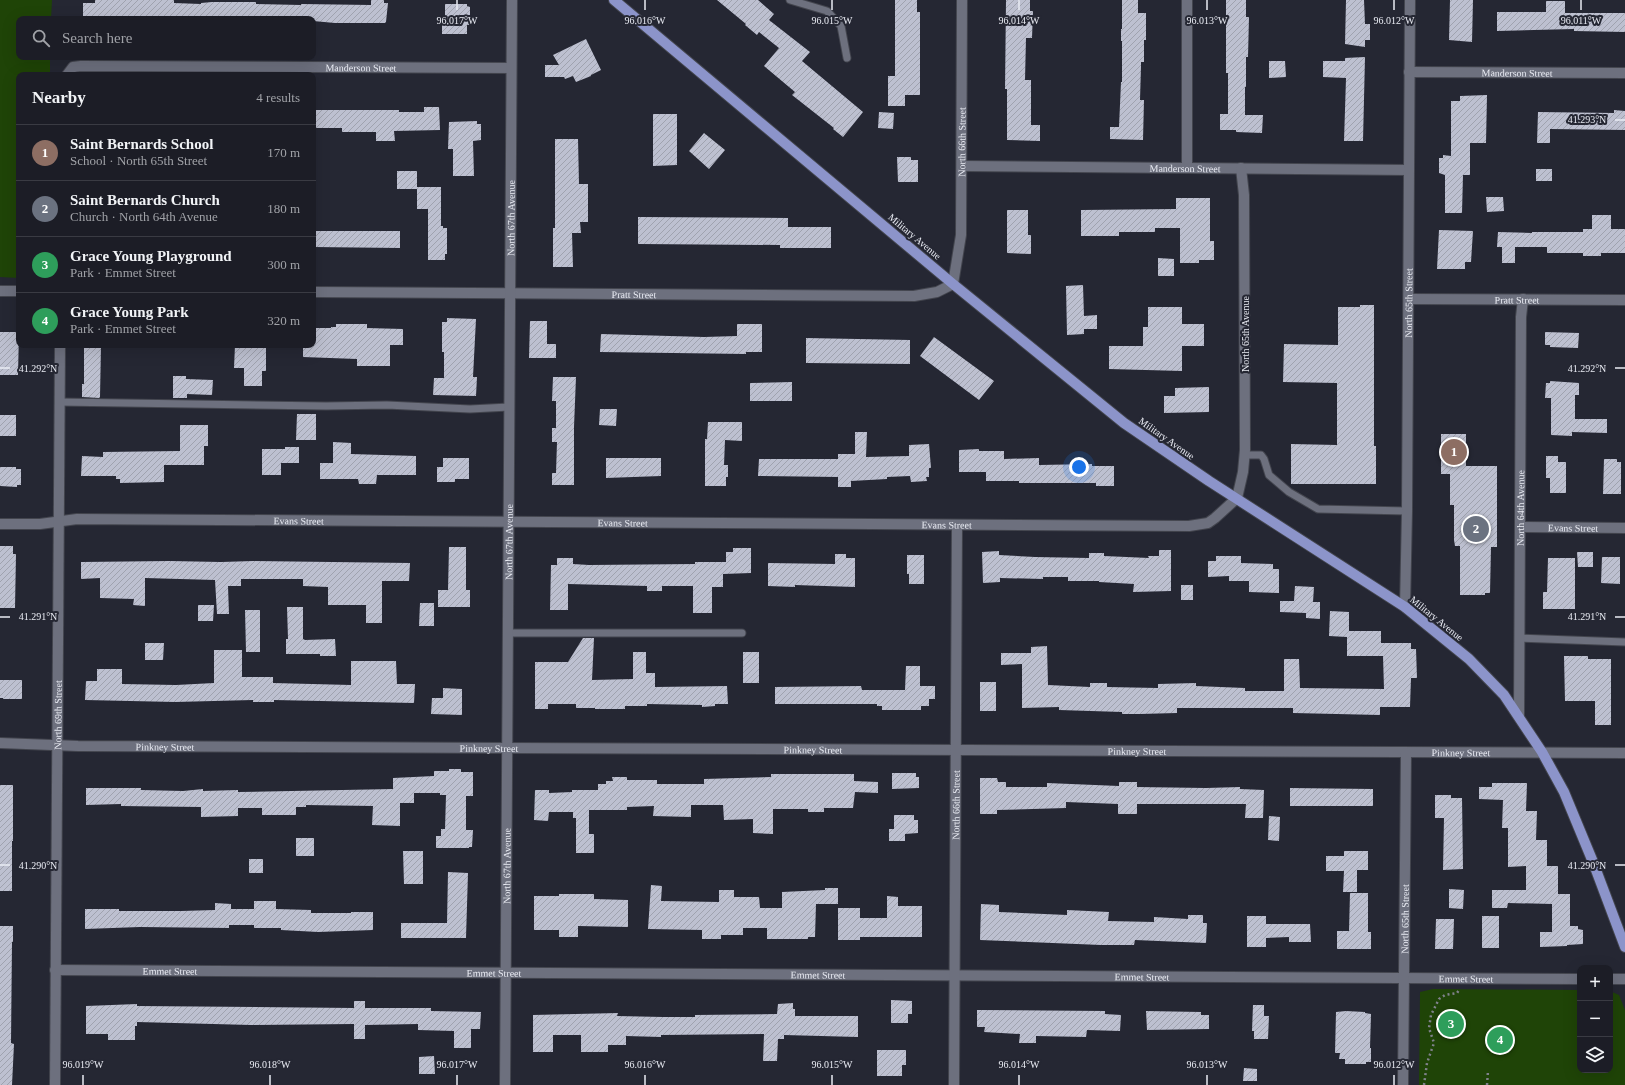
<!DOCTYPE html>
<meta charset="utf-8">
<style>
body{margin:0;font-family:"Times New Roman",serif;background:#25262e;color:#f1f3f6}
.controls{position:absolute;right:12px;bottom:12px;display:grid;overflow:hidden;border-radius:8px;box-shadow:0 4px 16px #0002}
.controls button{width:36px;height:36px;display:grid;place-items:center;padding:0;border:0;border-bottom:1px solid #3a3b43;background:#1c1d26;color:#f1f3f6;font:20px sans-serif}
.you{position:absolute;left:1079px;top:467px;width:14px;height:14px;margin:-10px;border:3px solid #fff;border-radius:50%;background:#1a73e8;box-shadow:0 0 0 6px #1a73e833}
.badge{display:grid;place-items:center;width:26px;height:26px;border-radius:50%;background:#bca0f2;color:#fff;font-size:13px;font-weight:700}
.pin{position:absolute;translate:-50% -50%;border:2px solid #fff;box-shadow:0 1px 4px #0006}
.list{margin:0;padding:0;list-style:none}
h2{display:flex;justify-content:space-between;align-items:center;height:52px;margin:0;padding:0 16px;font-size:17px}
h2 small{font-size:13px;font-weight:400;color:#a0a2a7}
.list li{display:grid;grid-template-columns:26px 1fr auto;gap:12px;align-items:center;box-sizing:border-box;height:56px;padding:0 16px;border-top:1px solid #3a3b43}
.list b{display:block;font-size:15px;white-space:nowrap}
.list p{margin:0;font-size:13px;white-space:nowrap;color:#a0a2a7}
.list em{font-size:13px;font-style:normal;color:#a0a2a7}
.icon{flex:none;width:22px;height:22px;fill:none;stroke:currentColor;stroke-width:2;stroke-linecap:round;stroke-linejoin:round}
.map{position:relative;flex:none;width:1625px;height:1085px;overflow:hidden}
.search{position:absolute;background:#1c1d26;box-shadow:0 4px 16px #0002;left:16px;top:16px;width:300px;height:44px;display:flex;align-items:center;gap:10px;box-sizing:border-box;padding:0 14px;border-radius:8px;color:#a0a2a7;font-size:15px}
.panel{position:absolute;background:#1c1d26;box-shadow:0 4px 16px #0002;left:16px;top:72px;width:300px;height:276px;border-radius:8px}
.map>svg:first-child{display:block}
.park{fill:#1f4407}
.building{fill:url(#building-hatch)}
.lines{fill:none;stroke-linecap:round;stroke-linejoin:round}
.service-casing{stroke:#43454e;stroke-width:9}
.minor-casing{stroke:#43454e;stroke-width:12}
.primary-casing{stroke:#43454e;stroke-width:12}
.path{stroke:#80828c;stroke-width:2.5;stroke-dasharray:2 3;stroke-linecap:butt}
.service{stroke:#6d707e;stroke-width:7}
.minor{stroke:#6d707e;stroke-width:10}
.primary{stroke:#8c94ca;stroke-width:10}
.ticks{fill:none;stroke:#e9ebf3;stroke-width:1.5}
.labels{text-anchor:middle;stroke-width:4;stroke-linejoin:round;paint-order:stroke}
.street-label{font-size:10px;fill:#e9ebf3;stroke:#252733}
.ticks-label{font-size:10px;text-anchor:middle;fill:#e9ebf3;stroke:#252733;stroke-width:4;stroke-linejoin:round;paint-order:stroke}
</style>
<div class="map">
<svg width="1625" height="1085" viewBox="0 0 1625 1085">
<defs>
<pattern id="building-hatch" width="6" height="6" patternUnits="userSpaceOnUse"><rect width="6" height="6" fill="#bdc0d0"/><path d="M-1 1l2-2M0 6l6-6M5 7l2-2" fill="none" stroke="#9fa2ae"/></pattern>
</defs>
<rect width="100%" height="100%" fill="#252733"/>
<path class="park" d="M0,0h52l-1,19h-32v38h31v18h-31v203l-19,-1z
M1433,989l147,1v80h30v-79l9,4 6,15v75h-206l1,-93z"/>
<path class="building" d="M95,0h79v3l27,1v-1l11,-1h44v2l45,1v-1l70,1v-5h13v3h4l-2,19 -1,1h-50l-22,-2v-2h-230v-16h12z
M717,0h41l16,14 -5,6 41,32 -8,9 61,51 -20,25 -10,-8 1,-1 -42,-33 3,-3 -31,-26 15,-18 -20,-16 -2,3 -12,-10 1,-1z
M895,0h22v12h3v83h-15v11h-17v-30h7z
M1006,0h24v11h3l-1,27h-6l-1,42h6v45h9v16l-33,-1v-51h-2z
M1122,0h16v13h8v27h-2v22h-3v4l-1,34h4l-1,40 -33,-1v-12h9l2,-45h1v-41h-1v-12h1z
M1226,0h20v17h3l-1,40h-2v30h-1v28h18l-1,18 -26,-1v-2h-16v-16h8v-41h-2z
M1346,0h18l1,24h5v16h-5v7l-20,-3z
M1450,0h23l-1,42 -23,-2z
M1546,1h19v12h60v19l-51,-1v-2l-77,2v-19h49z
M445,4h22v2l3,1v18h-3v9h-25v-16h3z
M586,39l15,31 -10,5v1l-15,6 -3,-6 -8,3 -1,-2h-19v-12h14l-6,-10z
M1365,57l-2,84h-19l2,-63 -23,-1v-16h22v-3z
M1269,61h16l1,16 -17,1z
M1487,95l-1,48h-16v32h-7l-1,38h-17v-38l-6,-2v-15h4v-3l8,1v-55h9v-5z
M424,107h15l1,23 -46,1 1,10h-19v-9h-34v-4h-29v-18h86v2h25z
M1614,110l11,1v19l-75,-1v14h-13l1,-31 76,1z
M879,112l15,1 -1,16 -15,-1z
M653,114h24v51l-24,1z
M477,121v3h4v16l-8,1 1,35h-21v-27h-5l1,-27z
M704,133l21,17 -16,19 -20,-18z
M555,139h23l1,45h9v38h-8l1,11h-9l1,34h-20v-39h2z
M897,157h14v3h7v22h-20z
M1536,169h16v12h-16z
M397,171h20v18h-20z
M417,187h24v39h2v2h4v26h-2v6h-17v-51h-11z
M1486,197h17l1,14 -17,1z
M1176,198h34v43h4v19h-15v3h-19v-35h-25v4h-36v4h-38v-26l95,-1z
M1007,210h21v25h3v19l-24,-1z
M1592,215h19v14h14v24h-24v3h-18v-3h-36v-6h-32v16h-13v-16h-5l1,-15 34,1v-1h51v-3h9z
M638,217l150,1v9h43v21h-51v-3l-142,-1z
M1439,230l34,1 -2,31h-6v7h-28z
M313,231h87v17l-87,-1z
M1158,258l16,1v17h-16z
M1083,285l1,31 13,-1v14h-13v5l-17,1 -1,-49z
M1360,305h14v141h2v38h-85v-40l46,1v-62l-54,-1 1,-38 54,1v-38h22z
M1148,307h34v17h22v22h-22v25l-73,-2v-23h34v-19h5z
M447,318l29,1 -3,58h4l-1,19 -43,-1 1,-17h10v-26h-2v-30h5z
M530,321h17v23h9v14h-27z
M336,324h31v4l36,1v16h-13v21h-33v-7l-54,-2v-12h10v-17h18v-1h5z
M737,324h25v28h-16v2l-146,-2 1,-18 103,3 33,-1z
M0,332h19l-1,43h-18z
M1545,332l34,1 -1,15 -28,-1v-2h-5z
M934,337l60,44 -15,19 -59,-44z
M806,338l104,2v24l-104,-1z
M84,345h17l-1,52 -1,1 -17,-1v-13h2z
M235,345h31v26h-4v15h-18v-18h-10z
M173,376h13v3l27,1 -1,15 -25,-1v4h-14z
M553,377h23l-2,50v58h-22v-12h4l1,-31h-5v-14h4v-27h-4z
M1550,381l29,2v12h-4v24h32v14l-35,-1v4l-21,-1v-37h-6l1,-15h4z
M792,382v19h-42v-18z
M1209,387v25l-45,1v-17h11v-8z
M600,409h17l-1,17 -17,-1z
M297,414h19v26h-20z
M0,415h16v21h-16z
M708,422h34v19l-17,-1 -1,25h4v12h-2v9h-21v-47h2z
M180,425h28v21h-4v19h-40v17l-44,1v-4h-4v-3h-35l1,-20 21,1v-5l77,-1z
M855,432h12l-1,25 43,-1v-11l20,-1 2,24h-2v9h-3l1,4 -16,1 -1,-6 -23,1v2l-36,2v6h-13v-10l-80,-1 1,-17h79v-5h17z
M1441,434h25v32h31v81h-6l-1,46h-5v2h-25v-49h-5l-1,-6v-35h-4v-31h-9z
M333,442l18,1v11l65,2v19h-39l-1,9h-17l-1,-5h-38v-16h13z
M285,447h14v16h-18v12h-19v-26h23z
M979,449v2h25v8l35,-1v7l53,-1v2h22v20h-18v-3h-77v-2h-33v-9h-27v-22z
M1546,456h12v6h8v31h-16v-15h-4z
M443,458h26v21h-14v3h-18v-15h6z
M606,458h55v18l-55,2z
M1604,459h13v3h4v32h-18z
M0,467h16v2h5v16h-4v2l-17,-1z
M0,546h13v8h3l-1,54h-15z
M449,547h17v43h4v17h-32v-17h10z
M733,548h18v25l-28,1v13h-11v26h-19v-27h-31v5h-15v-5l-79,-2v26h-18l1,-45h6v-7h16v6l16,1 106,-1v-2h31v-10h7z
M1159,550h12v41l-38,1 1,-8 -35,-2v-1h-31v-4h-25v2l-43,-1v4l-17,1 -1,-31 17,-1v4l36,2 54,1v-5h15v3l45,2 -1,-2h11z
M1577,552h16v15h-15z
M835,554h11v4h9v29l-60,-2v2l-27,-1v-23l67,1z
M907,555h17v29h-15v-10h-2z
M1216,556h25v7l32,1v5h6v24l-30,-1v-11h-20v-5l-21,1v-16h8z
M1602,557h18v27l-19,-1z
M1548,558h27v51h-32v-17h4z
M170,561l51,1 32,-1 157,2 -1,18h-27v42h-16v-18h-38v-18l-25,-1v-7h-62v7h-13l1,28h-12l-2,-34 -70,-2v28l-12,-1 1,-6 -34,-1v-20l-19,1v-17z
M1181,585h12v15h-12z
M1295,586l19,1 -1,15h7v17l-14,-1v-5l-26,-1v-11h14z
M420,603h14v23h-15z
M198,605h16l-1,16h-15z
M287,607h16v32l2,1 30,-1 1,17h-16v-2h-34v-15h2z
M245,610h15v42h-14z
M1330,611l19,1v19h32v12h30v6h5l1,29h-6l-1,29h-30v8l-87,-2v-5h-116v5l-37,1h-18v-2l-63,-2v-3l-37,1v-44l-21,1v-12h30v-6l16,-1 1,39 42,2v-4h17v4l51,1v-4l38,-1v3l49,2v3h39v-32h15l1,29 84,1 -1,-33h-36v-19l-18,-1z
M583,638h11l-2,42 41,-1v-27h13v21h9v14l72,-1 1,18h-13v2l-13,1v-2l-55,-1v2h-22v3h-30v-1h-19v-4h-28v5h-13v-47h33z
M145,643h19l-1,17h-18z
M214,650h28v27h31v6l78,2v-24h45l1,23h18l-1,19 -140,-3v2h-21v-2l-78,2 -90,-2 1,-19h11v-12h25v15l54,1 38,-2z
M743,652h16v31h-16z
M1564,656h24v3h23v66h-16v-24h-30z
M906,666h14v20h15v13h-6v7h-8v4h-39v-4h-5v-2h-102v-17l86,-1 1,4h43z
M0,680h22v19h-19v-1h-3z
M980,682h16v29h-16z
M443,688l19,1v26l-31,-1 1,-16h11z
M449,769h12v3h12v24h-7v34h7l-1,17h-3v1h-33v-12h5v-7h4l1,-34h-6v-2h-26v10h-14v23l-28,-1 1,-19 -67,-1v2h-10v8h-34v-7h-24v8l-37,1v-10l-80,-1v-2l-35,1v-17h55v2l42,1 20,-2v2l35,-1v2l155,-3v-11l41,-2v-5h15z
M892,773h24v4h3v11l-27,1z
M771,774h83v7l24,1v11l-23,-1 -2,16h-29v4h-16v-3h-35v25l-20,-1v-14l-29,1 -1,-15h-32v12l-38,-1 1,-10 -27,1v3h-38v24h5v19h-18v-35h-3v-6h-24l-1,9 -14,-1 1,-30h14v3l23,-1v-2h26v-6h8v-3h7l-1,-4h15v3h30v4h47v-5l67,-2z
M980,778h17l1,4h8v5h41v-4l72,3v-4h18v5l69,1 34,-1v2l24,1 -1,28h-18l1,-14h-109v10h-19v-10l-52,-2v6l-69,2v4h-17z
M1492,783h35l-1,28h11l-1,29h11v26h11v28h12v32h8v3l5,1v14l-16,1v1l-27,1v-15h12v-28l-44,-1 -1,5h-15v-18h34v-24l-18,1v-39h-6l1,-28 -24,-1v-12h13z
M0,785h13v56h-1v50h-12z
M1290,788l83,1v17h-83z
M1435,795h16v3h11l1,71 -20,1 1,-52h-9z
M894,815h20v5h4v13l-13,1v7h-16v-12h5z
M1269,816l11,1 -1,24 -11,-1z
M296,838h18v18h-18z
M403,851h20v33h-19z
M1344,851h24v19h-11v22h-14l1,-21h-18v-15h18z
M249,859h14v14h-14z
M448,872l20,1 -2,65h-65v-15h46z
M651,885l11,1 -1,15 58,1v-12h15v7h25l1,11h22v-16l43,-2v-2h13v16h-22l-1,33h-7v2h-41v-11h-24v7h-22v4h-19v-9l-54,-1z
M1449,889l15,1 -1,19 -14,-1z
M1350,893h18v39h3v17h-34v-18h12z
M559,894h35v5l34,1v27l-50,-1v11h-19v-7h-25v-34h25z
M887,896l11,1v9h24v31h-62v3h-22v-32h22v10h27z
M254,901h22v8l35,1v3h40v-1h22v18l-55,2 -37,-2v-2h-27v-3h-25v3l-89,-1 -55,2v-20h34v2h62l34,-1v-7l16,1v5h23z
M981,904l18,1v7l68,3v-5l42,2 -1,9 46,1v-5l34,2v-4h15v8h4l-1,20 -71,-3 -1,5h-33l-121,-5z
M1247,916h19v8h44l1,18h-22v-5l-23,1v9h-19z
M1482,916h17v32h-17z
M1436,919h18l-1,30h-18z
M0,926h13v16h-1l-1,101 3,1 -2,41h-12z
M891,1000l21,1v13h-4v9h-17z
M354,1001h11v7h66v3l50,1 -1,17h-9v19h-17v-17l-36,-1v-6l-53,1v14h-11v-15l-103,1 -114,-3v4h-2v14h-27v-6h-22v-28l51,-2v2l217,2z
M793,1003v6h2v7h63v21l-74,-2v4h-6l-1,22h-14l1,-27 -103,1v2l-35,-1v9h-18v7h-27v-17h-28v17h-20v-37l85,-2 -1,3 46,1h32v-2l82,-1 1,-10z
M1253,1005h11v11h5l-1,23h-14v-8h-2z
M977,1010l128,1v3l16,1 -1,16 -33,-1 -1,7 -50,-1v7h-17l1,-9 -36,-2 1,-5h-8z
M1146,1011l55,1v3h8v14l-62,1z
M1346,1011l19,1v1l6,1 -1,34h1v14h-5v2h-21v-5h-6l1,-6h-5l1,-41z
M877,1050h29v15h-4v11h-25z
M434,1056l1,18h-16v-17z
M1244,1068l13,1v12h-14z"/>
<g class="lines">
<g class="service-casing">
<path id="service" d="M790,0l37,11 14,15 6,32
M59,402l267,4 61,-1 83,4 39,-2
M1245,455h16l3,4 5,16 20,17 29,17 89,2
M508,633h234
M1519,638l106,4"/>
</g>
<g class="minor-casing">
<g id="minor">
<path d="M1187,0v168"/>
<path id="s1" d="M1409,72l216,1"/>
<path id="s2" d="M67,75l6,-8 8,-1 430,2"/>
<path id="s3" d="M962,166l447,4"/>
<path d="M0,291h19"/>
<path id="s4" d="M313,292l601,4 23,-4 16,-8 8,-49 1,-235"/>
<path id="s5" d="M1409,299l216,1"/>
<path id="s6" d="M0,524h40l37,-5 1112,7 19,-3 7,-5 22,-20 6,-26 2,-22 -1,-255 -3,-27"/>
<path id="s7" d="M1521,527l104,1"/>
<path id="s8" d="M1405,607l2,-96 3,-511"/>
<path id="s9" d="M1519,716l2,-399 2,-18"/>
<path id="s10" d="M0,743l78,3 1547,7"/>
<path id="s11" d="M55,970l1525,9"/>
<path d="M1610,979h15"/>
<path id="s12" d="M55,1085l5,-740"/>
<path id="s13" d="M505,1085l7,-1085"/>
<path id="s14" d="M954,1085l3,-560"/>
<path id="s15" d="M1403,1085l3,-332"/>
</g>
</g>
<g class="primary-casing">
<path id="primary" d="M614,0l339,284 171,139 85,58 196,126 64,52 35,36 38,57 22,40 29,70 32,85"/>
</g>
<path class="path" d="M1424,1085l3,-22 7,-20 -5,-15 2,-13 8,-16 6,-4 12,-2 2,-3
M1487,1085l1,-14"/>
<use href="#service" class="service"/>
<use href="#minor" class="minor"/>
<use href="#primary" class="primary"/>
</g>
<path class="ticks" d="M457,0v10M645,0v10M832,0v10M1019,0v10M1207,0v10M1394,0v10M1581,0v10M1615,120h10M0,368h10M1615,368h10M0,617h10M1615,617h10M0,865h10M1615,865h10M83,1075v10M270,1075v10M457,1075v10M645,1075v10M832,1075v10M1019,1075v10M1207,1075v10M1394,1075v10"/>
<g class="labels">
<g class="street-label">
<text dy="4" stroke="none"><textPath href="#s2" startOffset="298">Manderson Street</textPath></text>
<text dy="4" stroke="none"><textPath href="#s1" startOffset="108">Manderson Street</textPath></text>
<text dy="4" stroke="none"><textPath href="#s4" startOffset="785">North 66th Street</textPath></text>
<text dy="4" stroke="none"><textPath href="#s3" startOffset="223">Manderson Street</textPath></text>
<text dy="4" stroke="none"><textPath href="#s13" startOffset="867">North 67th Avenue</textPath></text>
<text transform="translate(915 236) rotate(40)" y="4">Military Avenue</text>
<text dy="4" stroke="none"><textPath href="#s4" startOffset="321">Pratt Street</textPath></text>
<text dy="4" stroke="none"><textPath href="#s5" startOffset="108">Pratt Street</textPath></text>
<text dy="4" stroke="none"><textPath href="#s8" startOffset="304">North 65th Street</textPath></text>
<text transform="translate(1245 334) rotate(-90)" y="4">North 65th Avenue</text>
<text transform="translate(1167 438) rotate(35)" y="4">Military Avenue</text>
<text dy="4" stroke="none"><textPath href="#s9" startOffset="208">North 64th Avenue</textPath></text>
<text dy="4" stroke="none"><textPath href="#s6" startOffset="299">Evans Street</textPath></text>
<text dy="4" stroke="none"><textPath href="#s6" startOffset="623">Evans Street</textPath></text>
<text dy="4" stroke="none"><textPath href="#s6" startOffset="947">Evans Street</textPath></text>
<text dy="4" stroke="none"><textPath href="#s7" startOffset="52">Evans Street</textPath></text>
<text dy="4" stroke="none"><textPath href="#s13" startOffset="543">North 67th Avenue</textPath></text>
<text transform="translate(1437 618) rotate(39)" y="4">Military Avenue</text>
<text dy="4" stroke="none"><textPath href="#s12" startOffset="370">North 69th Street</textPath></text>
<text dy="4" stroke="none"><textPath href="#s10" startOffset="165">Pinkney Street</textPath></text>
<text dy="4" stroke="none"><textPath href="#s10" startOffset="489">Pinkney Street</textPath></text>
<text dy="4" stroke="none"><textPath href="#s10" startOffset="813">Pinkney Street</textPath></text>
<text dy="4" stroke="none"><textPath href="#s10" startOffset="1137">Pinkney Street</textPath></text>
<text dy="4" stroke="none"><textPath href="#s10" startOffset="1461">Pinkney Street</textPath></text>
<text dy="4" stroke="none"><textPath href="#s14" startOffset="280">North 66th Street</textPath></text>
<text dy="4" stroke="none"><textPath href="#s13" startOffset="219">North 67th Avenue</textPath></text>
<text dy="4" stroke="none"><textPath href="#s15" startOffset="166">North 65th Street</textPath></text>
<text dy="4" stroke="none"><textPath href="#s11" startOffset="115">Emmet Street</textPath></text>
<text dy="4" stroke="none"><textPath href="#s11" startOffset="439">Emmet Street</textPath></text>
<text dy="4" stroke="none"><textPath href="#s11" startOffset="763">Emmet Street</textPath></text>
<text dy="4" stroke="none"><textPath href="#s11" startOffset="1087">Emmet Street</textPath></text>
<text dy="4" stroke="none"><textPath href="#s11" startOffset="1411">Emmet Street</textPath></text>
</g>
</g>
<g class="ticks-label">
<text x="457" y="24">96.017°W</text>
<text x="645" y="24">96.016°W</text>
<text x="832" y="24">96.015°W</text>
<text x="1019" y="24">96.014°W</text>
<text x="1207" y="24">96.013°W</text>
<text x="1394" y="24">96.012°W</text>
<text x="1581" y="24">96.011°W</text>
<text x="1587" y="123">41.293°N</text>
<text x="38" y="372">41.292°N</text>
<text x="1587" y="372">41.292°N</text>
<text x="38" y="620">41.291°N</text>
<text x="1587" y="620">41.291°N</text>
<text x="38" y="869">41.290°N</text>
<text x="1587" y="869">41.290°N</text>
<text x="83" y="1068">96.019°W</text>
<text x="270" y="1068">96.018°W</text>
<text x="457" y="1068">96.017°W</text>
<text x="645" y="1068">96.016°W</text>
<text x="832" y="1068">96.015°W</text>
<text x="1019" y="1068">96.014°W</text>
<text x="1207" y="1068">96.013°W</text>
<text x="1394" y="1068">96.012°W</text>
</g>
</svg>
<div class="controls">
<button>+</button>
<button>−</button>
<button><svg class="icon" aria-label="layers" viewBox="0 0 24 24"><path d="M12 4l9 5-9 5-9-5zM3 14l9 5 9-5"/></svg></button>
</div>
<div class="you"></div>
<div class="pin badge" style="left:1454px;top:452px;background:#8d6e63">1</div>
<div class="pin badge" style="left:1476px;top:529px;background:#6b7280">2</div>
<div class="pin badge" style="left:1451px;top:1024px;background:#2e9e5b">3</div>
<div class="pin badge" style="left:1500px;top:1040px;background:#2e9e5b">4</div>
<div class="search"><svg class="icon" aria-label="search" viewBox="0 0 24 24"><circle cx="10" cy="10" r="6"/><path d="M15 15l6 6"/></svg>Search here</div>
<section class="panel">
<h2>Nearby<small>4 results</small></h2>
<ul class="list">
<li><span class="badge" style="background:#8d6e63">1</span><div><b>Saint Bernards School</b><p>School · North 65th Street</p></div><em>170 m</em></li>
<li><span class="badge" style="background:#6b7280">2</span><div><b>Saint Bernards Church</b><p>Church · North 64th Avenue</p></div><em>180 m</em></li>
<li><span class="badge" style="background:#2e9e5b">3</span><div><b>Grace Young Playground</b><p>Park · Emmet Street</p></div><em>300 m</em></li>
<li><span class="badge" style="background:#2e9e5b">4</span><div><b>Grace Young Park</b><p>Park · Emmet Street</p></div><em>320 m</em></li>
</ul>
</section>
</div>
